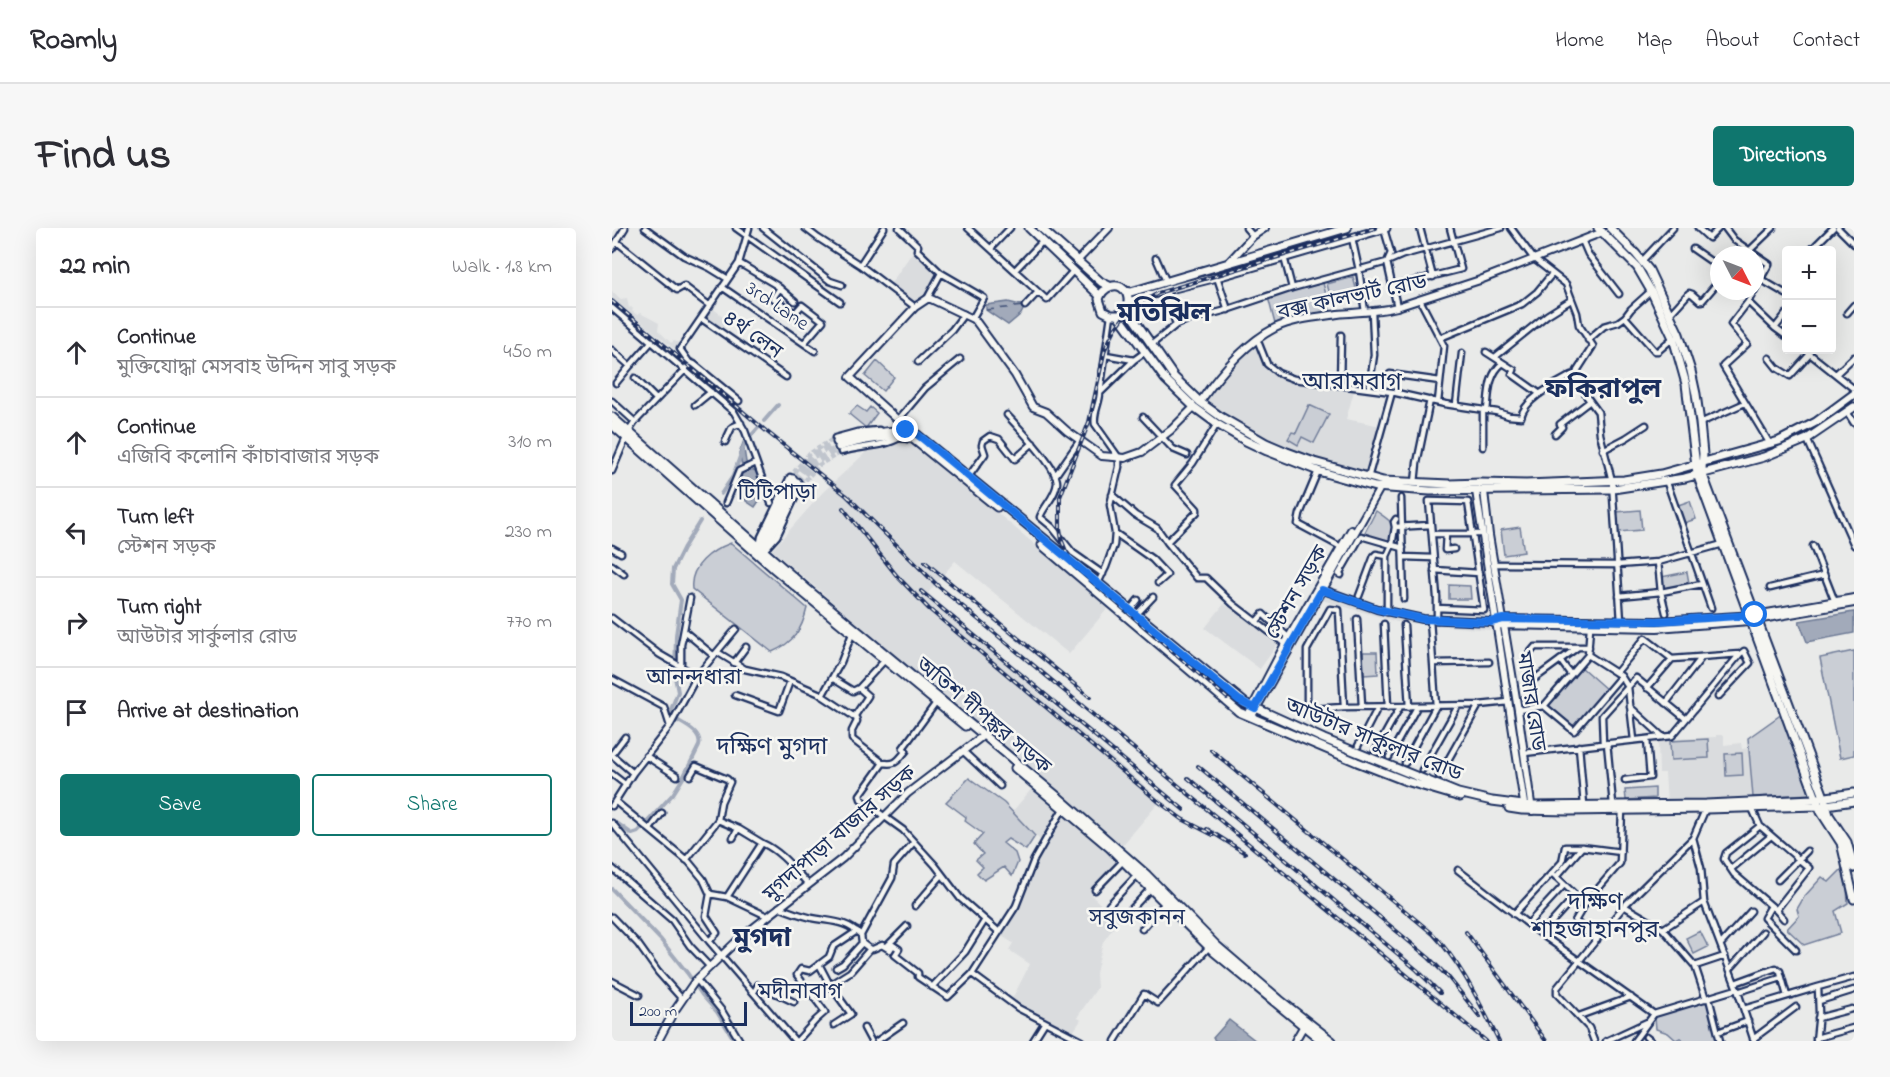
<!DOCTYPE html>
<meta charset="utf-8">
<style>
body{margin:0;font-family:"Indie Flower","Noto Sans Bengali",sans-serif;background:#f7f7f7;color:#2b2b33}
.controls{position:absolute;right:18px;top:18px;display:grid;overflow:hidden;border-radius:6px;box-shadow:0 6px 24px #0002}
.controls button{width:54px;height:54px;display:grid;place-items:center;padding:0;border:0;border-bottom:2px solid #e1e1e2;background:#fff;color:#2b2b33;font:30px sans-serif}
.compass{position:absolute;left:1098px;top:18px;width:54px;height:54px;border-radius:50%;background:#fff;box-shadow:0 6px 24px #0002;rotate:132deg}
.scale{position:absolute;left:18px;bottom:15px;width:117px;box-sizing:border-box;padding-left:6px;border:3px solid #1b2f5e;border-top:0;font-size:16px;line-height:21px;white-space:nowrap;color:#1b2f5e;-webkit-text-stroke:4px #f6f6f2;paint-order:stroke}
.stop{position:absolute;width:18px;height:18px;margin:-14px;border:4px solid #1a73e8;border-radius:50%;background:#fff}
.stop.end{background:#1a73e8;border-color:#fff;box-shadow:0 2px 6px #0008}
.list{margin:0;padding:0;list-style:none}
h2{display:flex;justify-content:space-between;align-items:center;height:78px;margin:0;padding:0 24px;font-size:26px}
h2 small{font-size:20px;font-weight:400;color:#7c7c81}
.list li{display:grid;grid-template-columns:39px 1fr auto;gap:18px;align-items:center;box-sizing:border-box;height:90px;padding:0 24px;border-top:2px solid #e1e1e2}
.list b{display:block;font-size:22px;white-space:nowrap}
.list p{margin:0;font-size:20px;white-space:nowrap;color:#7c7c81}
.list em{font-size:20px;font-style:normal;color:#7c7c81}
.actions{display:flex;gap:12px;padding:18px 24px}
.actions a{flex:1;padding:14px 0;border:2px solid #0f766e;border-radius:6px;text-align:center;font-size:21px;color:#0f766e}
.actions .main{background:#0f766e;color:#fff}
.icon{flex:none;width:33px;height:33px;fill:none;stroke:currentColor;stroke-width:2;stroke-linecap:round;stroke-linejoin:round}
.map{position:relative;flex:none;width:1242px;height:813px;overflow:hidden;border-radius:6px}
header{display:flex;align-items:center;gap:36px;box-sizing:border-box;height:84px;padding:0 30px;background:#fff;border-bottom:2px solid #e1e1e2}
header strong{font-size:28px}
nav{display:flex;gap:33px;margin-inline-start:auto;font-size:21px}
.intro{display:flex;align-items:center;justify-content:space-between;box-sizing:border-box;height:144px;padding:0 36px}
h1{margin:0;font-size:42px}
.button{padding:15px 27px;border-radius:6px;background:#0f766e;color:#fff;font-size:21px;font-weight:700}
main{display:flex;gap:36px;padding:0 36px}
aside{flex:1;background:#fff;border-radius:6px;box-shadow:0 6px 24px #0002}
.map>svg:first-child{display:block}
.built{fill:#dadcde}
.green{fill:#caced5;stroke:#727e9a;stroke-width:1.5}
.water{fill:#a2aaba;stroke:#6c7995;stroke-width:1.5}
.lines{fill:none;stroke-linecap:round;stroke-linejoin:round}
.canal{stroke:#a2aaba;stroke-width:4}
.ferry{stroke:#44547a;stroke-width:1.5;stroke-dasharray:8 6;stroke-linecap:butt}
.street-tunnel{stroke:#c0c5cd;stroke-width:4.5;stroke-dasharray:4.5 2;stroke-linecap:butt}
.primary-tunnel{stroke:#c0c5cd;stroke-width:7;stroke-dasharray:7 3.5;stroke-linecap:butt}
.street-casing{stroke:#1b2f5e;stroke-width:9}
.secondary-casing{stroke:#1b2f5e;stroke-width:10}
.primary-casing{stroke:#1b2f5e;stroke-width:11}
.street{stroke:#f6f6f2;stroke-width:4.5}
.secondary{stroke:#f6f6f2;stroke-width:6}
.primary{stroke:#f6f6f2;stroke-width:7}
.rail-casing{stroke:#1b2f5e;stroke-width:4}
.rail{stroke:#f6f6f2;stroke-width:1.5;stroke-dasharray:4.5;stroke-linecap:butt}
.route{stroke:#1a73e8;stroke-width:8}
.labels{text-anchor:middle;stroke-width:5;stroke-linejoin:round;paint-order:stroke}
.street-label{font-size:21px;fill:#1b2f5e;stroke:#f6f6f2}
.neighbourhood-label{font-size:22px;fill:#1b2f5e;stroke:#f6f6f2}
.quarter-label{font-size:24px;fill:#1b2f5e;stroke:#f6f6f2}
.district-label{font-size:27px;font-weight:bold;fill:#1b2f5e;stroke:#f6f6f2}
</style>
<header>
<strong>Roamly</strong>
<nav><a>Home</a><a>Map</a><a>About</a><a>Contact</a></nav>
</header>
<div class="intro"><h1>Find us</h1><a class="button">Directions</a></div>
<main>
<aside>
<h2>22 min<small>Walk · 1.8 km</small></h2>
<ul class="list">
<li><svg class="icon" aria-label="ahead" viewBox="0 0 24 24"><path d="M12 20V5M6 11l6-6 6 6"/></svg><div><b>Continue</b><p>মুক্তিযোদ্ধা মেসবাহ উদ্দিন সাবু সড়ক</p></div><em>450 m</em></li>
<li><svg class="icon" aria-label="ahead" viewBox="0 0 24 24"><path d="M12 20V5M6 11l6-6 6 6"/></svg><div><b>Continue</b><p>এজিবি কলোনি কাঁচাবাজার সড়ক</p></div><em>310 m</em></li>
<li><svg class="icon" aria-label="left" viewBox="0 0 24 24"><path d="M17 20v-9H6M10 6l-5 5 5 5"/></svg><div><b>Turn left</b><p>স্টেশন সড়ক</p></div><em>230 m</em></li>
<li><svg class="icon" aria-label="right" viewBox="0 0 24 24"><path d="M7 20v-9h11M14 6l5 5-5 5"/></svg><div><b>Turn right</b><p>আউটার সার্কুলার রোড</p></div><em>770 m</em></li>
<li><svg class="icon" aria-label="arrive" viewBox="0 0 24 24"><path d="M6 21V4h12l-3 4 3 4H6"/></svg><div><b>Arrive at destination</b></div></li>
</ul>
<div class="actions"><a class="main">Save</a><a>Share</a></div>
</aside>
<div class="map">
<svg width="1242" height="813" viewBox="0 0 1242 813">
<rect width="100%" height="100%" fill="#e9eae9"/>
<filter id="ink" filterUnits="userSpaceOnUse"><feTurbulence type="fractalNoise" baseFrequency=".0167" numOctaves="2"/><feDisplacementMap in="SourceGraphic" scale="12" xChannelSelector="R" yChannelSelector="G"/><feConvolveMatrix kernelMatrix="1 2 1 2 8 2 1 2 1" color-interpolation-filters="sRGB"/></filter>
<g filter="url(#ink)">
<path class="built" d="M302,22l25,24 -12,25 -12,8 -26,-21z
M0,64l9,7 6,-1 2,10 2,-1 2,2 -1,2 5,4 3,-2 19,10 -1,7 13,13 3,-2 5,2 3,-5 2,1 -6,9 2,3 -2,1 -66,-54z
M99,79l17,13 -8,10 -17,-11z
M645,112l10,24 23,15 52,8 12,4 -8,28 35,7 -13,49 -91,-29 -77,-44 20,-26z
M278,197h3l216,182 -40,47 -114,-93 -27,32 108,98 125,109 -41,48 -348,-298 51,-58 39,-36z
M717,360l24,10 59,15 28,1 47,-1 4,17 -94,-8 -75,-22z
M612,376l55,38 -19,27 -55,-41z
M1170,486l30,80 -145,7 -2,-28h-6l-1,-33 58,-3v-2h8v10l17,-2 1,6 6,-1v-10z
M422,558l27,23 -20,32 -29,-29z
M451,586l37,30 21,21 -30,30 27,26 -15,21 -7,31 1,15 -19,28v2l3,2 -8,12 -61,-33 18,-35 -21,-14 4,-7 -13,-8 19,-30 18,-45z"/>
<path class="green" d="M741,49l4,15 -26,7 -4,-15z
M711,55l7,27 -55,14 -7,-27z
M265,133l17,16 -11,14 -18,-15z
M697,177l20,9 -15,29 -12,-6 -4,8 -10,-6 4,-7 4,1z
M245,178l9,6 4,-5 7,6 -11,15 -17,-14z
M1078,273l6,18 -12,4 -6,-18z
M1028,282l2,20 -24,2 -2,-20z
M764,283c17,12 18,9 15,31l-28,-6z
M908,299l4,25 -20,3 -3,-25z
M119,315l76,65c-5,22 -14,35 -35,44l-80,-63c-3,-23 20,-39 39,-46z
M1075,344l2,11 -26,6 -2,-12z
M837,357l21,1 1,13h-22z
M1242,423v104l-14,3 -20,-100z
M751,424h14l1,22 -14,1z
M969,439l26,23 -33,37 -26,-22z
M1170,486l30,80 -59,3 -5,-59z
M1096,511l1,19 -38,2 -1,-19z
M1130,525l1,22 -17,1 -1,-22z
M357,550l35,25 31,33 -9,14 -18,-11 -5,4 12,10 3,9 -6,14 -8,-9 -20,13 -7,-7 6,-6 -7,-7 7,-6 -9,-10 9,-10 -18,-13 1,-4 -20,-15z
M1043,560v10l-29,2 -1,-10z
M1230,641l5,20 1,14 -13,8 6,22 -37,12 -17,-16 12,-13 -2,-7 7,-12 18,-20 7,5z
M1088,703l8,16 -14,7 -8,-16z
M1095,773l11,40h-34l-4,-3 -4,2 -8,-7 -12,-4 -1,-12z"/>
<path class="water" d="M396,74l17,4 -4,8 -13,11 -22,-15v-5z
M131,215l4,25 9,3 7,24 -8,12 -9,-6 -6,-18 3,-14 -4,-15z
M1242,384v21l-47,9 -8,-21z
M617,792l27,21h-40l-3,-3z"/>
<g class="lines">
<path class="canal" d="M152,193l14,-16
M138,209l8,-9
M109,266l12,-18 12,-33
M0,600l6,-4 14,10 6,-2 35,-38 10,-16 16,-32c4,-15 -17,-22 -27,-29l-2,-5 8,-20 -3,-15 1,-42 5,-35 -9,-16 1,-15 11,-22 16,-26
M0,661l49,51 27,34 14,21 15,17 18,29"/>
<path class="ferry" d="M374,82l38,-4"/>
<path class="street-tunnel" d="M178,249l19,-23 26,-16
M189,257l18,-20 22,-13"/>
<path class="primary-tunnel" d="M181,251l18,-22 26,-15
M185,254l18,-20 24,-15"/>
<g class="street-casing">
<path id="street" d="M33,0l39,28 26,12 18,11
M124,0l104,74
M151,0l67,53 12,4
M193,0l13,10 42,27 55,42
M287,0l19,18 -1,4 24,23 -14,26
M356,0l79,72 27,-30
M634,0l7,8
M808,0l13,49
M899,0l23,31 32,25 11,29 2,12 14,21 -16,25v3l10,23 11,15 2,22 12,47 9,140
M1086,0l11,10 10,-10
M1113,0l9,12 35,24 -21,38 -17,22 16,20 -24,22 47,78
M1226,0l16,16
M740,10l7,32 6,42
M970,12l6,14 31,40
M5,14l60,48 7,-4 26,20
M379,20l19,-20
M0,21l13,-21
M1081,21l26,18
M1199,22l22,-22
M1137,23l24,-23
M672,29l8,31
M544,30l10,23
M1030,33l31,-33
M127,35l37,22 19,16
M248,37l24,-37
M403,42l28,-29
M329,45l43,25 -12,21
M605,49l11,33
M1150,52l24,14
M782,58l67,-17 -11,-41
M110,59l93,64
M168,60l-7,10 22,15 7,-8 21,16 -19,22
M554,62l10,35
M808,72l24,46 -6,56
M1136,74l27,26 11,8
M413,78l13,-14
M785,79l-10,-45 16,-7 98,-27
M0,80l122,104 11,19 26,72
M1235,85l7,-8
M1058,86l19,-21 3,1 8,7h2l17,-20
M1013,89l30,34h3l15,-13
M90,91l84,58
M1163,100l11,-14
M828,110l82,-34 15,-12 15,-18
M645,111l10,25 11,9 16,6 98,13 53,12 52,8 12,4 12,1c4,-19 35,-33 51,-42l5,-1
M976,112l16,-14 14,-4 7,-5 6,-8 20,-18
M539,117l25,-20 9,-4 38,-10 69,-23 95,-26 4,-9 -7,-24
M0,122l18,16 22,-25
M1193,122l49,39
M874,124l28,18 -2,4 28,20
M494,127l28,5 11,-8
M883,129l52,-42 24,-15
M1157,130l8,10 13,8 20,-22
M77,134l5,2 45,37
M306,134l34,-32 12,-16
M778,146l50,7
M1224,146l18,-17
M23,150l21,21
M4,155l14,-17
M728,157l1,-50
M757,161l5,-34 -2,-44
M488,164l11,-77
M0,173l23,21
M83,177l16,-13
M844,177l6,-52
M875,183c2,-17 1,-37 16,-48
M1235,184l7,11
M395,187c11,12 51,53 50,68 -1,13 -13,23 -17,34l12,10 21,26 30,21
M531,189l30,32 14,6
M286,192l27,-32 35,-29
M1088,195l45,-20
M17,203l6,-9 50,-52 4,-8 -9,-13 59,-86 10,-35
M943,206l7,-7 -2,-3 30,-23
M223,210l22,-6 22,-2
M1195,211l47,106
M113,214l7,-15 9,-4
M871,219v-37
M991,222l23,-12 20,-13
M229,224c17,-6 44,-5 58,-14
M0,243l14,-33
M706,243l-18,43 -2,10 43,23
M357,248l16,-22 -3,-9 1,-4 7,-5 9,3 16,20 18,-16
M443,248l25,-36
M756,250l24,-86
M1054,252l45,128
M803,255l2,-20 13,-63
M500,267l23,20 22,13 10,14 30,-30v-3l-22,-24 18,-22 24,-39
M789,270l3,101
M114,275l13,-32 17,-8
M784,291l-2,3 1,5 36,-2
M783,299l-3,18 11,3
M503,305l37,26 15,16 -9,8
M820,306h50
M834,306l-1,16 9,-1
M555,314l30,36h9l27,26 52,40
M148,315l1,-6 29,-60
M156,318l9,-10 24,-51
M1201,318l22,56
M0,320l9,5
M791,329l30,1
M1046,334l3,30 5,21
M882,336l123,1 41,-3 65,-18
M0,337l12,9
M822,342l45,3
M729,347l-2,-1 22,-38 31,9 -5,11v56
M486,355l8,-16 8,-22 1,-12 -5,-28 9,-38v-9l-24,-34c-2,-11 5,-21 5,-31l34,-33
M1158,360l54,-13
M747,368l15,-40 2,-2 11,2
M1007,368l42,-4 41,-8
M518,382l8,-10
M524,387l17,-18
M0,390l47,36 38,22
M745,391l5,87
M825,392v-23l-8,-96 39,1 16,108 -47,-2
M644,394l7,-8 26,24
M772,396l4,83
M792,397l5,82
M72,403l30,25
M966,419l-45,33 -4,-26 6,-7h54
M105,424l28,17 36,8 37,16 38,25 1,3 -5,10v8l31,24
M976,427l33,21 7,11 8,-9 50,41
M948,432l11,15
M122,435l12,-16
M822,435l55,-1
M69,438v-21l9,-47
M1004,445l29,-35 27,21
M220,450l21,13 6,-3 9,8 -14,21
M0,451l52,28 6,19
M1016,459l6,53
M247,460l25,-27
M123,467l44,16 11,-30
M210,468l19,-34 11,-28
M1106,469l32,-34 -6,-12 -4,3
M1054,475l36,-46
M932,478l30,25 47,-55
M732,479l-5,-97 -9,-1 -23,41v54l4,5 33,-2 135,-2 30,-3
M1018,479l33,30
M906,482l26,-4 44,-51 2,-28
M995,515l6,61
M991,516l-1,-28 26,-29
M746,518l20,-39
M967,518l5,59
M352,524l36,34
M763,524l25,-45
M912,525l148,-17 68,-82 -68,5 -25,29
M0,526l13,-17
M0,527l21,18
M34,528l31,20
M777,529l28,-50
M271,535c14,2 14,-2 23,-12l-3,-3 33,-45
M271,535l-23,32 1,4 24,18
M793,535l31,-57 -6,-86
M810,542l36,-64
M0,546l14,11
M827,548l40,-71
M1013,552l25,-3 -3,-38
M4,574l73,60 14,17 7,15 -4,22 11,17 -8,8
M0,578l21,-33 37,-47 27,-50 39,-47
M1094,580l-13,30 8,30 3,34 33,87 17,52
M1140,580l8,18
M273,589l18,13 32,35 25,33 39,34
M106,592l21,9 23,14 -35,54
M0,595l97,118 86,100
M1148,598l49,42 -33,42 -42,-36 -10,-15 2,-6z
M38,601l12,-16
M121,610l5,-9
M150,615c20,9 32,26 46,41
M74,632l32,-40 3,-18 9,-20 -3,-3 -31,-13 -6,10
M0,640l60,52 18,26 20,21
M1119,641l40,-33
M846,642l83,64 113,80 83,-25
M940,645l33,31 35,-41 2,-53
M944,649l26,-30
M1166,652l29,-29
M483,662l28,-29
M98,666l17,3 40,19
M973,676l-10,17 22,19
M497,677l28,-30
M303,678l27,-31
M1012,678l39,23 32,37
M1159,678l-7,12 32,32
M167,679c11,5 21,8 33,11 20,4 33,2 49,17l1,8 8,6
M1164,682l8,9
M902,686l48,-52 3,-15h17l39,5
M514,687l25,-27
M0,689l26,27 20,28 24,27
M916,696l36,-39
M530,701l23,-26
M1051,701l41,-27
M929,706l35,-39
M249,707l31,-57 2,-13 20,-23
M1109,716l30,-33
M274,719l21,-21
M207,736l11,21 21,29 -17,11
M224,740l7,-4 19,-21
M1118,741l33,-37
M360,746l46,34 64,33
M85,752l25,31 18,30
M0,753l27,14
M1123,755l41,-15 4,3 7,25
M320,759l33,-35 20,-32
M142,764l4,-7 36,17
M1126,764l43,-14
M201,767l37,-23 20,-23h3l9,-4 8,5 3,-5 6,4 -4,6 23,18v4l30,20 24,-23 44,-68 18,-46 29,-51
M1097,770l11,43
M1094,771l-11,-33 30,-10
M1207,773l35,-11
M1132,781l74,-22
M967,788l52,-19
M1206,790l34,-9
M252,800l7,13
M1106,804l30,-11
M1034,809l5,4
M1204,810l37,-10
M1141,811l43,-32
M185,813l19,-21 9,-8 -28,-37 4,-6 9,2 19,-14 4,-10 24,-16
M265,813l26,-18
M421,813l12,-19
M503,813l29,-47 14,9 51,-56
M982,813l-5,-13 -32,-34v-6l67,-82 69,-68
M994,813l41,-19
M1022,813l20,-27
M1204,813l3,-28 -1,-26 36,-10"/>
</g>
<g class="secondary-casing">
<path id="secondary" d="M465,33l32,-33
M616,35l25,-27 12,-8
M588,174c20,-29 44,-58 75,-74 18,-9 43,-11 63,-14 20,-2 40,-2 59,-7l83,-27 123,-48
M288,202l-2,-10 -48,-43 65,-70 12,-8h4l44,21 40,55 18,32 13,5 21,19 35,25 23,2 17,-6 29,-22 23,-23
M864,263l49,319
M872,263l5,44 29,175 14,101
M706,360l59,21 46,10 68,3 12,-3 154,2 98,-6 99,-17
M879,394l7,3 159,3 93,-7 104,-18
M636,487l37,-71 66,-114
M640,488l128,-228
M46,813l15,-28 22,-32 44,-42 104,-81 65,-65 72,-55
M683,813l8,-14"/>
</g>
<g class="primary-casing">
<path id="primary" d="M417,0l71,68
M429,0l60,54 8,4
M986,0l39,39 14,24 22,47 13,46 11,90 124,338 20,31 13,56
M998,0l26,26 13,16 30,64 12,37 5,23 4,29 3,31 -1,15 2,9 119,316 6,21 18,27 7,26
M513,63l6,1 216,-64
M516,74l38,-12 51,-13 169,-49
M1242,166l-38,28 -37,19 -118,33 -37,6 -98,4 -46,-1 -30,1 -67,-3 -69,-19 -27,-10 -21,-9 -45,-26 -21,-15 -26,-25 -45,-65c-2,-7 1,-13 -3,-20 -8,-12 -23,-5 -27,7l4,12 8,4h7l47,64 29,28 23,17 29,17 21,10 51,20 57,16 55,4 183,-2 72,-11 79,-21 43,-18 47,-32
M0,189l194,171 251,208 90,79 70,71 63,54 52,41
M0,197l161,143 192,158
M225,214c15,-5 63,-15 77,-10l331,271 79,36 134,54 34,8 39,5 175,-2 107,-5 41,-6
M227,219c19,-7 55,-13 74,-8l84,68
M430,317l197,167 118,50 49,19 54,16
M147,321l34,-70
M150,324l6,-9 29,-61
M403,540l95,80 104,104 108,89
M897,580l13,2 47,1 137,-2 113,-3 35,-5"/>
</g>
<use href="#street" class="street"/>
<use href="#secondary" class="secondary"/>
<use href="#primary" class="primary"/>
<g class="rail-casing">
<path id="rail" d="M0,73l154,130 86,69
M234,267l92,91 548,455
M231,280l54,68 32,33 230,193 23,17 31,16
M313,334l165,135
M309,363l263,219
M615,470l-152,-131 -6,-8 -7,-18 -2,-13v-31l29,-75 16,-73 10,-20 9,-12 11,-10 23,-14 217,-65
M599,522l222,184c30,32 46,68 66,107
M586,538l231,192 20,20 31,39
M576,550l229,192 23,23
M595,601l38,24
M854,704l80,109"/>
</g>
<use href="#rail" class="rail"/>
</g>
</g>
<g class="lines" filter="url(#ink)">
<path class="route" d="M294,202l8,2 8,6 317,262 16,8 67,-118 55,19 46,10 68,3 12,-3 154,2 98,-6"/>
</g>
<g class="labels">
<g class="street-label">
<text transform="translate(740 68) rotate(-12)" y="7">বক্স কালভার্ট রোড</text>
<text transform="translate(166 77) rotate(34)" y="7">3rd Lane</text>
<text transform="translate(141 106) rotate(35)" y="7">৪র্থ লেন</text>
<text transform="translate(684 364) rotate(-60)" y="7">স্টেশন সড়ক</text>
<text transform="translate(920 473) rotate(81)" y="7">মাজার রোড</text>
<text transform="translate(372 487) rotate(40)" y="7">অতিশ দীপঙ্কর সড়ক</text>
<text transform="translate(762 511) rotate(22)" y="7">আউটার সার্কুলার রোড</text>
<text transform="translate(227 605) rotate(-41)" y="7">মুগদাপাড়া বাজার সড়ক</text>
</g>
<g class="neighbourhood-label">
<text x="165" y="271">টিটিপাড়া</text>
<text x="82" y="456">আনন্দধারা</text>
<text x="525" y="696">সবুজকানন</text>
<text x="188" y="770">মদীনাবাগ</text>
</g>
<g class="quarter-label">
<text x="740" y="161">আরামবাগ</text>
<text x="160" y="526">দক্ষিণ মুগদা</text>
<text x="983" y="681">দক্ষিণ<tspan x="983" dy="28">শাহজাহানপুর</tspan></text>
</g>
<g class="district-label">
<text x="552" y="93">মতিঝিল</text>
<text x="991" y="169">ফকিরাপুল</text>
<text x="150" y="718">মুগদা</text>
</g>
</g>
</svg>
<div class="controls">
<button>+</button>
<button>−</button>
</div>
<svg class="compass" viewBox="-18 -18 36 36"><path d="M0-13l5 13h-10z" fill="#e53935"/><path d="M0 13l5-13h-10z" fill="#7c7c81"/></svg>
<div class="scale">200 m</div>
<div class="stop" style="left:1143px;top:387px"></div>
<div class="stop end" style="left:294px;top:202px"></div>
</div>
</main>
